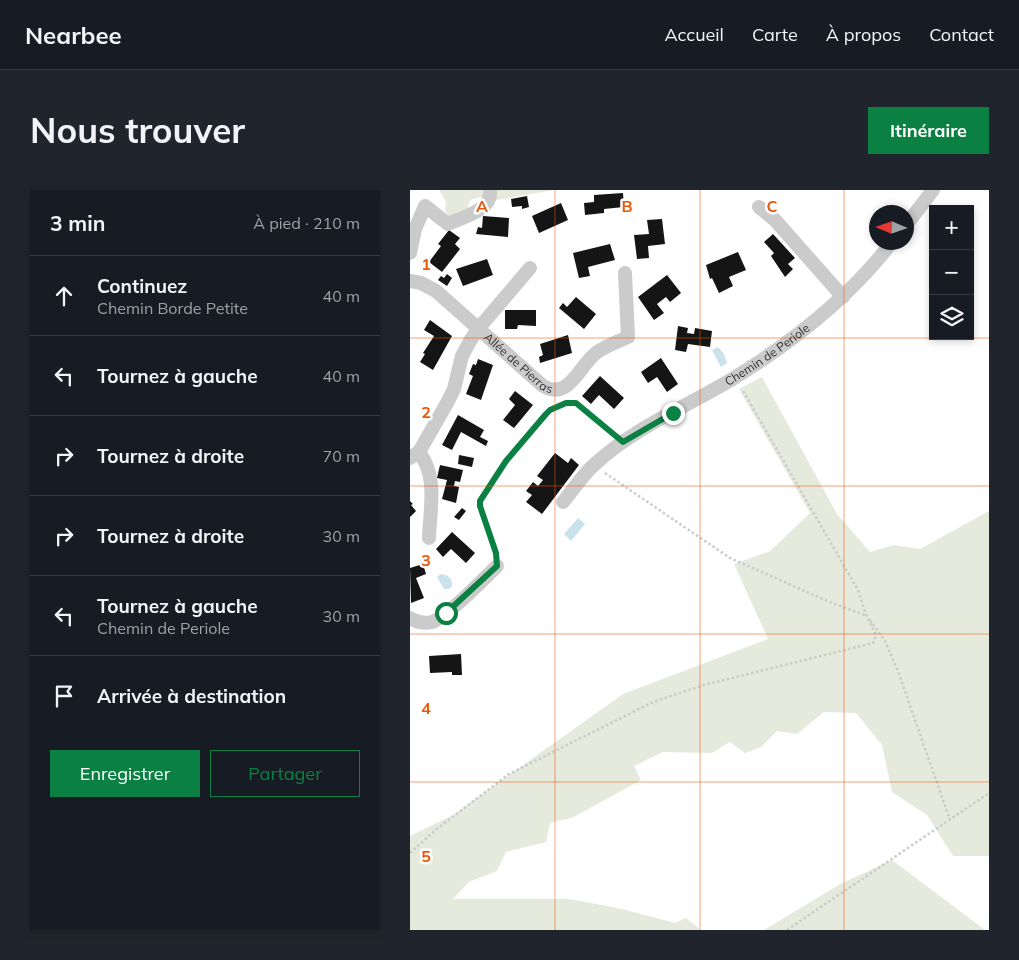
<!DOCTYPE html>
<html lang="fr">
<meta charset="utf-8">
<style>
body{margin:0;font-family:Mulish,sans-serif;background:#20242c;color:#f1f3f6}
.controls{position:absolute;right:15px;top:15px;display:grid;overflow:hidden;border-radius:0px;box-shadow:0 2px 8px #0003}
.controls button{width:45px;height:45px;display:grid;place-items:center;padding:0;border:0;border-bottom:1px solid #363941;background:#171b24;color:#f1f3f6;font:25px sans-serif}
.compass{position:absolute;left:459px;top:15px;width:45px;height:45px;border-radius:50%;background:#171b24;box-shadow:0 2px 8px #0003;rotate:272deg}
.stop{position:absolute;width:15px;height:15px;margin:-11px;border:4px solid #0b8043;border-radius:50%;background:#fff}
.stop.end{background:#0b8043;border-color:#fff;box-shadow:0 1px 5px #0008}
.list{margin:0;padding:0;list-style:none}
h2{display:flex;justify-content:space-between;align-items:center;height:65px;margin:0;padding:0 20px;font-size:21px}
h2 small{font-size:16px;font-weight:400;color:#9ea1a6}
.list li{display:grid;grid-template-columns:32px 1fr auto;gap:15px;align-items:center;box-sizing:border-box;height:80px;padding:0 20px;border-top:1px solid #363941}
.list b{display:block;font-size:19px;white-space:nowrap}
.list p{margin:0;font-size:16px;white-space:nowrap;color:#9ea1a6}
.list em{font-size:16px;font-style:normal;color:#9ea1a6}
.actions{display:flex;gap:10px;padding:15px 20px}
.actions a{flex:1;padding:11px 0;border:1px solid #0b8043;border-radius:0px;text-align:center;font-size:18px;color:#0b8043}
.actions .main{background:#0b8043;color:#fff}
.icon{flex:none;width:28px;height:28px;fill:none;stroke:currentColor;stroke-width:2;stroke-linecap:round;stroke-linejoin:round}
.map{position:relative;flex:none;width:579px;height:740px;overflow:hidden;border-radius:0px}
header{display:flex;align-items:center;gap:30px;box-sizing:border-box;height:70px;padding:0 25px;background:#171b24;border-bottom:1px solid #363941}
header strong{font-size:24px}
nav{display:flex;gap:28px;margin-inline-start:auto;font-size:18px}
.intro{display:flex;align-items:center;justify-content:space-between;box-sizing:border-box;height:120px;padding:0 30px}
h1{margin:0;font-size:35px}
.button{padding:12px 22px;border-radius:0px;background:#0b8043;color:#fff;font-size:18px;font-weight:700}
main{display:flex;gap:30px;padding:0 30px}
aside{flex:1;background:#171b24;border-radius:0px;box-shadow:0 2px 8px #0003}
.map>svg:first-child{display:block}
.green{fill:#e6eadc}
.water{fill:#cae2e9}
.building{fill:#151515}
.lines{fill:none;stroke-linecap:round;stroke-linejoin:round}
.path{stroke:#cbcbcb;stroke-width:2.5;stroke-dasharray:2.5 2.5;stroke-linecap:butt}
.minor{stroke:#cbcbcb;stroke-width:14}
.route{stroke:#0b8043;stroke-width:6}
.grid{fill:none;stroke:#e8590c;stroke-width:1;stroke-opacity:0.55}
.labels{text-anchor:middle;stroke-width:5;stroke-linejoin:round;paint-order:stroke}
.street-label{font-size:12px;fill:#2e2e2e;stroke:#fff}
.grid-label{font-size:16px;text-anchor:middle;font-weight:bold;fill:#e8590c;stroke:#fff;stroke-width:5;stroke-linejoin:round;paint-order:stroke}
</style>
<header>
<strong>Nearbee</strong>
<nav><a>Accueil</a><a>Carte</a><a>À propos</a><a>Contact</a></nav>
</header>
<div class="intro"><h1>Nous trouver</h1><a class="button">Itinéraire</a></div>
<main>
<aside>
<h2>3 min<small>À pied · 210 m</small></h2>
<ul class="list">
<li><svg class="icon" aria-label="ahead" viewBox="0 0 24 24"><path d="M12 20V5M6 11l6-6 6 6"/></svg><div><b>Continuez</b><p>Chemin Borde Petite</p></div><em>40 m</em></li>
<li><svg class="icon" aria-label="left" viewBox="0 0 24 24"><path d="M17 20v-9H6M10 6l-5 5 5 5"/></svg><div><b>Tournez à gauche</b></div><em>40 m</em></li>
<li><svg class="icon" aria-label="right" viewBox="0 0 24 24"><path d="M7 20v-9h11M14 6l5 5-5 5"/></svg><div><b>Tournez à droite</b></div><em>70 m</em></li>
<li><svg class="icon" aria-label="right" viewBox="0 0 24 24"><path d="M7 20v-9h11M14 6l5 5-5 5"/></svg><div><b>Tournez à droite</b></div><em>30 m</em></li>
<li><svg class="icon" aria-label="left" viewBox="0 0 24 24"><path d="M17 20v-9H6M10 6l-5 5 5 5"/></svg><div><b>Tournez à gauche</b><p>Chemin de Periole</p></div><em>30 m</em></li>
<li><svg class="icon" aria-label="arrive" viewBox="0 0 24 24"><path d="M6 21V4h12l-3 4 3 4H6"/></svg><div><b>Arrivée à destination</b></div></li>
</ul>
<div class="actions"><a class="main">Enregistrer</a><a>Partager</a></div>
</aside>
<div class="map">
<svg width="579" height="740" viewBox="0 0 579 740">
<rect width="100%" height="100%" fill="#fff"/>
<path class="green" d="M29,0h115l-57,10 -13,-4 -14,4 -3,12 -16,8 -6,-10 1,-8z
M352,187l75,137 33,38 24,-7 26,4 69,-38v345h-36l-26,-41 -35,-23 -10,-47 -26,-32 -32,-1 -27,22 -20,-3 -16,16 -16,6 -15,-11 -18,11 -49,-1 -29,14 7,14 -67,37 -24,6 -4,19 -40,10 -9,19 -28,11 -16,17h116l49,9 57,15 11,-5 15,12h-291v-94l43,-21 170,-121 145,-55 -34,-75 36,-13 40,-38 -71,-124z
M482,670l93,70h-221l78,-47z"/>
<path class="water" d="M308,157l6,7 3,9 -6,4 -9,-17z
M168,328l7,6 -14,17 -7,-7z
M31,384c7,1 12,4 11,12l-3,3h-5l-7,-12z"/>
<path class="building" d="M213,3l1,14 -20,2v4l-19,2 -1,-12 10,-1v-7z
M117,6l2,11 -7,2v-3l-10,1 -1,-8z
M151,13l7,17 -29,13 -7,-17z
M73,26l26,2 -1,19 -32,-3 2,-7 4,1z
M252,29l3,25 -17,2 1,12 -12,1 -3,-24 15,-1 -2,-14z
M39,40l11,8 -5,6 5,5 -18,23 -13,-10 12,-16 -3,-2z
M363,44l22,24 -7,6 5,5 -8,8 -14,-21 3,-3 -10,-11z
M200,54l5,16 -27,7 2,9 -11,2 -6,-25z
M328,62l8,18 -17,7 4,9 -14,7 -7,-15 -2,1 -4,-14z
M77,69l6,16 -30,11 -7,-17z
M37,84l5,4 -5,8 -9,-6 3,-4 3,2z
M257,85l14,18 -11,9 -4,-5 -9,7 7,9 -10,7 -16,-23z
M166,107l20,17 -12,15 -25,-21 4,-5 4,4z
M95,120h31v16l-18,-1 -1,4h-12z
M20,130l22,16 -19,34 -13,-8 5,-8 -2,-1 11,-17 -10,-6z
M268,136l10,2 -1,5 7,1 1,-6 17,3 -2,16 -22,-3 -2,8 -11,-2z
M158,145l4,18 -32,10 -1,-6 4,-2 -3,-11z
M251,168l17,26 -11,8 -10,-15 -9,6 -7,-11z
M68,169l15,6 -12,35 -15,-6 7,-18 -4,-2 4,-10 3,1z
M190,186l24,22 -10,11 -15,-14 -8,9 -9,-8z
M105,201l18,14 -19,23 -11,-8 12,-15 -6,-6z
M48,225l26,15 -4,7 8,4 -2,5 -25,-14 -9,18 -10,-5z
M145,263l13,10 3,-5 8,7 -37,49 -16,-12 6,-7 -6,-4 7,-9 5,4 5,-6 -6,-4z
M49,265l15,3 -2,9 -14,-3z
M30,275l23,5 -3,12 -5,-1 -1,5 5,1 -3,16 -14,-4 5,-19 -10,-2z
M0,311l3,3 -2,1 5,6 -6,6z
M52,318l4,3 -7,9 -5,-3z
M42,342l23,21 -9,10 -15,-14 -8,8 -7,-8z
M13,374l3,10 -10,4 8,20 -13,5 -1,-35z
M51,464l1,21h-10v-3l-22,1 -1,-17z"/>
<g class="lines">
<path class="path" d="M195,283l125,85 102,45 35,13
M86,365l-16,-49v-5l27,-40 38,-47c8,-7 20,-12 31,-11l36,31
M460,430l15,21 13,30 52,149
M0,663l28,-25 71,-54 144,-72 51,-17 169,-42 3,-8 -10,-20 -8,-25 -116,-201
M377,740l202,-137"/>
<g class="minor">
<path d="M349,17l16,13 68,77"/>
<path d="M497,34l26,-34"/>
<path d="M0,63l5,-24 10,-23 23,18c15,-7 45,-14 42,-34"/>
<path id="s1" d="M0,91l11,2 15,8 107,95c26,15 36,-20 53,-33 9,-7 21,-11 32,-16l-3,-64"/>
<path d="M9,262c19,25 11,56 10,86"/>
<path d="M0,268l9,-6 28,-49 7,-14 8,-33 8,-15 8,-12 52,-61"/>
<path id="s2" d="M153,312c11,-13 20,-28 32,-38 40,-37 93,-58 139,-86 60,-37 115,-80 158,-136"/>
<path d="M0,428c7,4 14,6 22,4 14,-4 53,-44 65,-56"/>
</g>
</g>
<g class="lines">
<path class="route" d="M36,423l51,-47 -1,-13 -16,-47v-5l26,-40 40,-47 4,-4 16,-7h10l47,39 50,-29"/>
</g>
<path class="grid" d="M145,0v740M290,0v740M434,0v740M0,148h579M0,296h579M0,444h579M0,592h579"/>
<g class="labels">
<g class="street-label">
<text dy="4" stroke="none"><textPath href="#s2" startOffset="254">Chemin de Periole</textPath></text>
<text dy="4" stroke="none"><textPath href="#s1" startOffset="138">Allée de Pierras</textPath></text>
</g>
</g>
<g class="grid-label">
<text x="72" y="22">A</text>
<text x="217" y="22">B</text>
<text x="362" y="22">C</text>
<text x="16" y="80">1</text>
<text x="16" y="228">2</text>
<text x="16" y="376">3</text>
<text x="16" y="524">4</text>
<text x="16" y="672">5</text>
</g>
</svg>
<div class="controls">
<button>+</button>
<button>−</button>
<button><svg class="icon" aria-label="layers" viewBox="0 0 24 24"><path d="M12 4l9 5-9 5-9-5zM3 14l9 5 9-5"/></svg></button>
</div>
<svg class="compass" viewBox="-18 -18 36 36"><path d="M0-13l5 13h-10z" fill="#e53935"/><path d="M0 13l5-13h-10z" fill="#9ea1a6"/></svg>
<div class="stop" style="left:36px;top:423px"></div>
<div class="stop end" style="left:263px;top:223px"></div>
</div>
</main>
